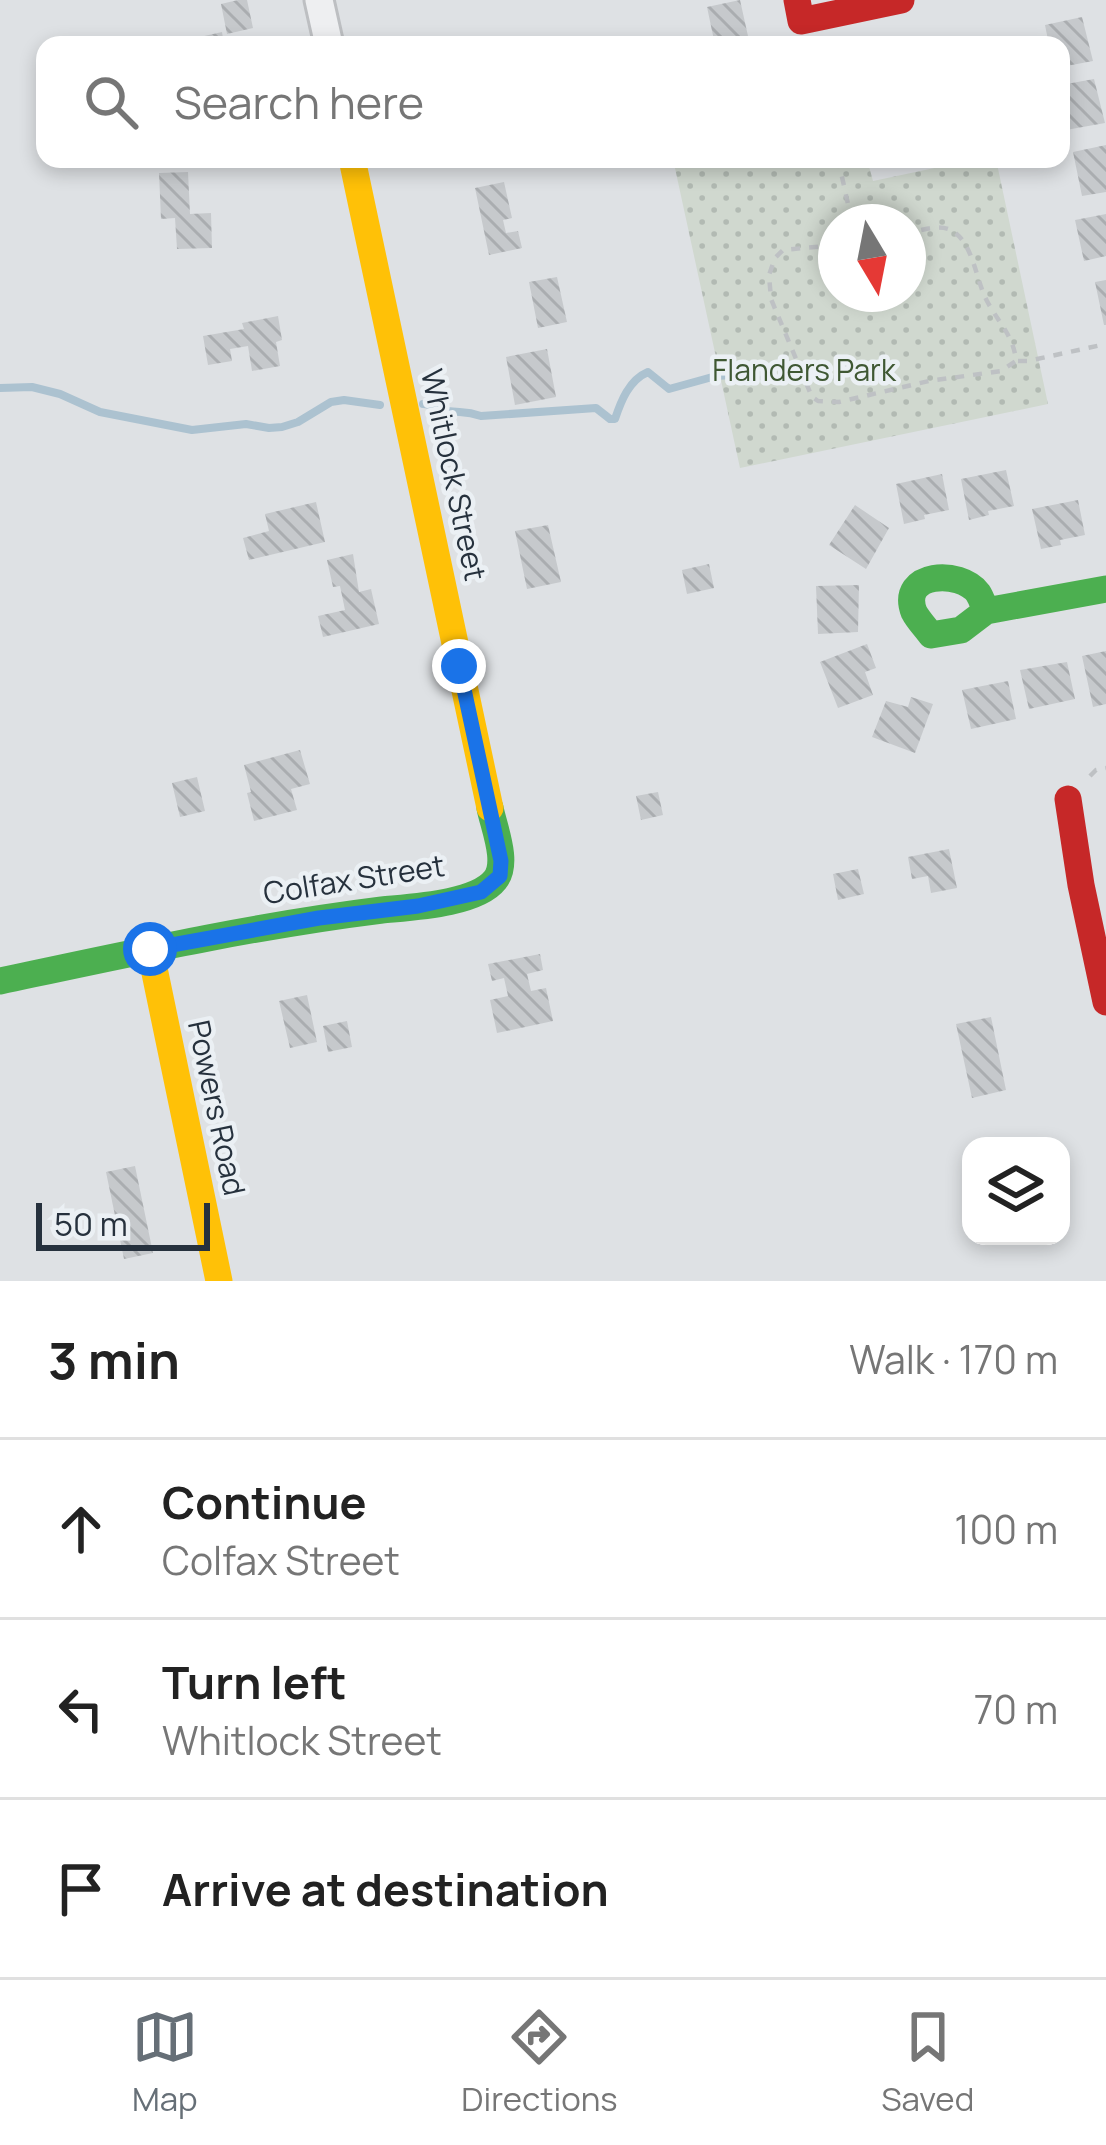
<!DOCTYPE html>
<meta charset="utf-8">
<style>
body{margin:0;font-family:Manrope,sans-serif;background:#f2f2f2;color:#222}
.controls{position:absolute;right:36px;bottom:36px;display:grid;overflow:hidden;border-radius:24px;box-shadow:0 6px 18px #0003}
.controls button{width:108px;height:108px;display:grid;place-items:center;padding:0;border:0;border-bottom:3px solid #e0e0e0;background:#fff;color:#222;font:60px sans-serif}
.compass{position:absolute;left:818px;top:204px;width:108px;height:108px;border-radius:50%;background:#fff;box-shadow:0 6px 18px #0003;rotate:170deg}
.scale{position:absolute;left:36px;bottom:30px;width:174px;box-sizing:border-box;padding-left:12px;border:6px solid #26313d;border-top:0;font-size:33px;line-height:42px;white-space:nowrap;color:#26313d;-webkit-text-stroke:9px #ebf0f4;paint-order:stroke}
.stop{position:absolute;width:36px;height:36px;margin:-27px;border:9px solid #1a73e8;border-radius:50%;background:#fff}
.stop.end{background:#1a73e8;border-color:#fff;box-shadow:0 3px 12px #0008}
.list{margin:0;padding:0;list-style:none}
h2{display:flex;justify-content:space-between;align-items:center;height:156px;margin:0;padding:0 48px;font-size:51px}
h2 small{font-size:39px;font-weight:400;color:#767676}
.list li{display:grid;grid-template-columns:78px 1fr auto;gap:36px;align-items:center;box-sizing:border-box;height:180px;padding:0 48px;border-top:3px solid #e0e0e0}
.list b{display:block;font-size:45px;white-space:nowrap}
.list p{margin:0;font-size:39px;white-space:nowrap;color:#767676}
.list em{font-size:39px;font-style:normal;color:#767676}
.icon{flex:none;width:66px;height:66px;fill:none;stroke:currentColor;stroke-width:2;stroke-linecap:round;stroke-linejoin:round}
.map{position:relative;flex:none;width:1106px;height:1281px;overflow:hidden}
.search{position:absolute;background:#fff;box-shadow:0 6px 18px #0003;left:36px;right:36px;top:36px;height:132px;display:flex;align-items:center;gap:30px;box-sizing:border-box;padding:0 42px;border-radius:24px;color:#767676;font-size:45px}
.sheet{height:696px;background:#fff}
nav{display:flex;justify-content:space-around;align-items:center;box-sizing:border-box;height:168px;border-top:3px solid #e0e0e0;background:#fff;font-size:33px;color:#767676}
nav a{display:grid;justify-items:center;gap:6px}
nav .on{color:#666f77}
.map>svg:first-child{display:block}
.park{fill:url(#park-dots);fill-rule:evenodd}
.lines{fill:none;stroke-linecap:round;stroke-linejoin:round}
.stream{stroke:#acc2d0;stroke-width:8}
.building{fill:url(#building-back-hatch)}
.street-casing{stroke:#bdbfc2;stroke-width:33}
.path{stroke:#bec1c4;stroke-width:4.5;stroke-dasharray:9 9;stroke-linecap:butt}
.street{stroke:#eeeff1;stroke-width:27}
.fast{stroke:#4caf50;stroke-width:27}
.slow{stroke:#ffc107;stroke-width:27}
.jam{stroke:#c62828;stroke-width:27}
.route{stroke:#1a73e8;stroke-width:15}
.labels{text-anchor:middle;stroke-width:9;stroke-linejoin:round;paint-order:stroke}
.park-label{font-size:30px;fill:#3f5833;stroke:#ebf0f4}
.street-label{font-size:30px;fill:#26313d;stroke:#ebf0f4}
</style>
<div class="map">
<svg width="1106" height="1281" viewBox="0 0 1106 1281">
<defs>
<pattern id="park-dots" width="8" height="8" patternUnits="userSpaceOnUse" patternTransform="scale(3)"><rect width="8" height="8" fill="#d0d8cf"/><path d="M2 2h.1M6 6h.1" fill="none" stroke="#b2bab3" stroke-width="1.8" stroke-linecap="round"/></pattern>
<pattern id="building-back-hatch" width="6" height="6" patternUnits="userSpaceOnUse" patternTransform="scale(3)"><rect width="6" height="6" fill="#c6c9cc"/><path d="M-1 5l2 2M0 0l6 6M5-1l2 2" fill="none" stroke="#aaadb0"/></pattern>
</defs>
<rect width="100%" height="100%" fill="#dee1e4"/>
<path class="park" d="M673,159h194l6,22 104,-22h19l52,245 -308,64zM836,222h72v72h-72z"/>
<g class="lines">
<path class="stream" d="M0,388l32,-1 28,7 40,18 92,18 54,-6 23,4 13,-1 16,-5 33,-20 13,-2 36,5
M423,404c10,0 15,7 24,7 15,2 19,0 34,5l115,-8 14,11h5c6,-18 14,-39 33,-47l21,17 47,-13 16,-1"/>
</g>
<path class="building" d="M238,0h9l6,28 -26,6 -6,-30z
M740,0l10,45h-35l-8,-38z
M1082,17l11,44 -32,6v-22h-12l-4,-20z
M222,32l2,13h-22l-2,-8z
M1094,79l11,44 -39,7 -5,-26v-19z
M1106,145v47l-24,4 -9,-44z
M188,172l2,42 21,-1 1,35 -35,1 -2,-31 -14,1 -2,-46z
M504,182l8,36 -9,2 3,13 12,-2 4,17 -33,7 -14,-67z
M1106,214v42l-22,5 -9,-41z
M557,277l10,45 -29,6 -9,-46z
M1106,280v45h-2l-9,-43z
M278,316l4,24 -6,2 4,24 -28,5 -4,-25 -18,3 2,12 -24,4 -5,-29 41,-7 -2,-6z
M547,349l9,48 -41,8 -9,-48z
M1006,470l8,36 -26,5 1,4 -20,5 -8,-41z
M942,474l7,36 -25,5 1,4 -21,5 -8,-40z
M1078,500l7,35 -25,5 1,5 -20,4 -9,-40z
M316,502l9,40 -76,18 -6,-22 26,-7 -4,-17z
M855,505l34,23 -23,41 -37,-24z
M548,525l13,57 -34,7 -12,-58z
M353,554l6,38 12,-3 8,35 -56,13 -5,-21 27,-6 -5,-24 -7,1 -6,-27z
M709,564l5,24 -27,6 -5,-24z
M859,585l-1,47 -40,2 -2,-48z
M867,644l9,24 -11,4 8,23 -35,13 -18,-46z
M1106,651v53l-13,3 -11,-51z
M1067,662l8,37 -46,10 -9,-39z
M1008,681l8,38 -45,10 -9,-39z
M911,697l22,7 -18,49 -43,-16 14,-36 22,6z
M300,750l10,34 -19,5 6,21 -43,11 -7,-28 4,-1 -7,-27z
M197,777l8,34 -25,6 -8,-34z
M658,792l5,23 -22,5 -5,-24z
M949,849l8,39 -26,5 -3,-17 -16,3 -4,-22z
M858,869l6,25 -26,6 -5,-26z
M540,954l3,16 -16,4 4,17 15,-3 7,33 -56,12 -7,-33 18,-4 -4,-18 -12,3 -4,-17z
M307,995l10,47 -27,6 -11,-47z
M991,1017l15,73 -34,8 -16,-74z
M347,1021l5,26 -24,5 -5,-26z
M135,1166l18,87 -29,6 -18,-87z"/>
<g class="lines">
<g class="street-casing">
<path id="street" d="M319,0l10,45"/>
</g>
<path class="path" d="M838,159l14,63
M836,245l-53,5 -8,8 -6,17 2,24 41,98 6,4 21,1 90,-21 72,-10 15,-10c-2,-25 -18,-39 -29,-60 -11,-20 -13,-55 -33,-69 -13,-9 -31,-2 -46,1
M1018,361h10l78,-17
M1090,776l6,-6 10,-2"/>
<use href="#street" class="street"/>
<path class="fast" d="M986,611c-3,-6 -4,-12 -8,-18 -18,-24 -79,-21 -64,19 4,8 12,16 17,23l30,-5 25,-19 120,-22
M0,981c127,-27 253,-55 382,-71 30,-3 94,-6 113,-30 14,-17 -1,-52 -5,-72"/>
<path class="slow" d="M352,159l138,649
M150,949l69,332"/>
<path class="jam" d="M797,0l4,21 100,-21
M1068,799l13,86 25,117"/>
</g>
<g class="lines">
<path class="route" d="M150,949l169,-31 99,-12 63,-14 19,-16 1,-15 -42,-195"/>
</g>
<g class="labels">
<g class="park-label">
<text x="804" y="381">Flanders Park</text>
</g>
<g class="street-label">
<text transform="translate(453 475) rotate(78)" y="10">Whitlock Street</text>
<text transform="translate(354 880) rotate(-9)" y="10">Colfax Street</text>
<text transform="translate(216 1108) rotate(78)" y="10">Powers Road</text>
</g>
</g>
</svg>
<div class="controls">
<button><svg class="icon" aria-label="layers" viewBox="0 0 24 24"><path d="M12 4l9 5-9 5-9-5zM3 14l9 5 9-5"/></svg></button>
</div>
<svg class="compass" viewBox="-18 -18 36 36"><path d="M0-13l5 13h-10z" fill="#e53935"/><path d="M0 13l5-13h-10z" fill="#767676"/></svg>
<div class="scale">50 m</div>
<div class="stop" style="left:150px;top:949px"></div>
<div class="stop end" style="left:459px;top:666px"></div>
<div class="search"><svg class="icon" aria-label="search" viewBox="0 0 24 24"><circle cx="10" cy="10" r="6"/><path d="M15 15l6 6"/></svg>Search here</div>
</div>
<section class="sheet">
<h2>3 min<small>Walk · 170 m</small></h2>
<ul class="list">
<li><svg class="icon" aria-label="ahead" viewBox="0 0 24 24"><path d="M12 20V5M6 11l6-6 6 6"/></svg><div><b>Continue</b><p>Colfax Street</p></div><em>100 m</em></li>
<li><svg class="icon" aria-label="left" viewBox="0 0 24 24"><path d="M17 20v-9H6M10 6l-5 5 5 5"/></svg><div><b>Turn left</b><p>Whitlock Street</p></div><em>70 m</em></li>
<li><svg class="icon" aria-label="arrive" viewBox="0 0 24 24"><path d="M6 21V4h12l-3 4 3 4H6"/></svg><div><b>Arrive at destination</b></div></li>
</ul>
</section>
<nav>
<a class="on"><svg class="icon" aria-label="map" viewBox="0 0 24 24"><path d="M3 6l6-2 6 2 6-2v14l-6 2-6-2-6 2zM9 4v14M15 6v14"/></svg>Map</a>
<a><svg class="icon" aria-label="directions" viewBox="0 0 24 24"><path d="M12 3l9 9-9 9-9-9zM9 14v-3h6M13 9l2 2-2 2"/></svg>Directions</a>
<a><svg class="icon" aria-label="saved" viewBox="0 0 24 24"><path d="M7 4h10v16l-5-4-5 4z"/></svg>Saved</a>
</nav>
